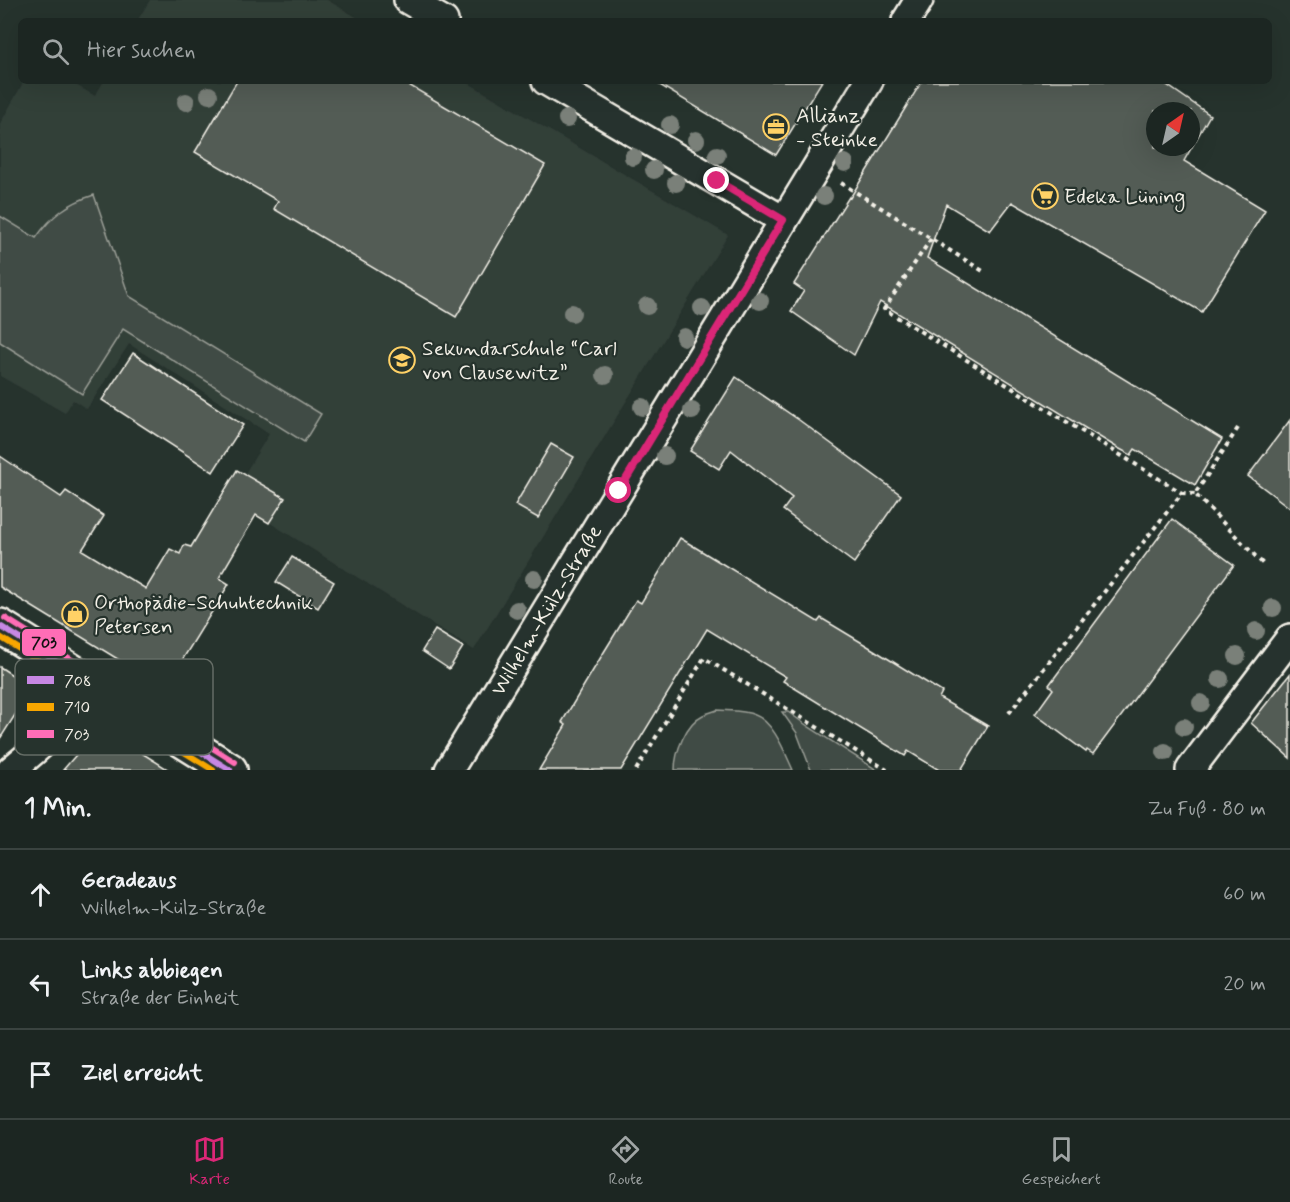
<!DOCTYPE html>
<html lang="de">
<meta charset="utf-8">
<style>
body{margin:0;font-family:Mynerve,sans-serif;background:#29322f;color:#f1f3f6}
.compass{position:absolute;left:1146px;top:102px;width:54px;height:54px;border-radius:50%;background:#1c2622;box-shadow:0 6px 24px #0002;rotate:34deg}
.stop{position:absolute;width:18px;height:18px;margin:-14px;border:4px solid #db2777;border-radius:50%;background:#fff}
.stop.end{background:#db2777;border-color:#fff;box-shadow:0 2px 6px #0008}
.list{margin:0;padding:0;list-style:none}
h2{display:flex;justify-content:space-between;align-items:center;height:78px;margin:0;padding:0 24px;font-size:26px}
h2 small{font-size:20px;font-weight:400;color:#a0a5a5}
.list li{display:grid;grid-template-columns:39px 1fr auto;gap:18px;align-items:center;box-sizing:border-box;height:90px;padding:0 24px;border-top:2px solid #3a4340}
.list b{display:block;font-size:22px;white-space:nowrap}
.list p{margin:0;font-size:20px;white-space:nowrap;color:#a0a5a5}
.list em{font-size:20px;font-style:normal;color:#a0a5a5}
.icon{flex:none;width:33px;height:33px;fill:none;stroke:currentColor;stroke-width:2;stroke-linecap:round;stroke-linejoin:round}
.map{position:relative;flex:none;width:1290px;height:770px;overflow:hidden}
.search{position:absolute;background:#1c2622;box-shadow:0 6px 24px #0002;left:18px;right:18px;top:18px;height:66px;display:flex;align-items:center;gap:15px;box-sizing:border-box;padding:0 21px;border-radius:9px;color:#a0a5a5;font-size:22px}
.sheet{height:348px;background:#1c2622}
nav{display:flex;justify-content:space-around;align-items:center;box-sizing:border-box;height:84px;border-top:2px solid #3a4340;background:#1c2622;font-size:16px;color:#a0a5a5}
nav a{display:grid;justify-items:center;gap:3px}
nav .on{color:#db2777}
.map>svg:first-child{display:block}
.built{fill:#333f39}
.grass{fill:#414b45;stroke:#9a9e96;stroke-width:1.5}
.building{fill:#525c55;stroke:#f4f1e8;stroke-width:1.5;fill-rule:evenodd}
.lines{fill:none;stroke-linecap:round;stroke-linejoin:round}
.minor-casing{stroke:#f4f1e8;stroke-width:32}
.tertiary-casing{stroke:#f4f1e8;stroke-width:38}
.path{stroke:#f4f1e8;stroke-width:4;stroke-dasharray:4.5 4.5;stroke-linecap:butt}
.minor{stroke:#26332d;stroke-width:27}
.tertiary{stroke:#26332d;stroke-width:33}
.bus-1-casing{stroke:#26332d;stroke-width:10}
.bus-2-casing{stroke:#26332d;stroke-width:10}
.bus-3-casing{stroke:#26332d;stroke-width:10}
.bus-1{stroke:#c787e3;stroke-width:6}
.bus-2{stroke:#f7a600;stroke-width:6}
.bus-3{stroke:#ff6db6;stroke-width:6}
.tree{fill:#7a8079}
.route{stroke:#db2777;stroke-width:8}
.labels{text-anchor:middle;stroke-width:4.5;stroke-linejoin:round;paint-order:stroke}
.poi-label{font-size:21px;fill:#f4f1e8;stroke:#26332d;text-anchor:start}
.street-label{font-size:21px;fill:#f4f1e8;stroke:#26332d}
.key{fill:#26332d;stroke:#646c65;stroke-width:1.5}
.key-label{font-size:16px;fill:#f4f1e8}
.line-badge{stroke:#26332d;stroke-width:2}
.pale-badge-label{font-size:16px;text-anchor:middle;font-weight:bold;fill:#111}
</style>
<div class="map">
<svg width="1290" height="770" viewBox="0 0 1290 770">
<rect width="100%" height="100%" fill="#26332d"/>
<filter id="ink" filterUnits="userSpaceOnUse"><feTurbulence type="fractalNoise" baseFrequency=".0167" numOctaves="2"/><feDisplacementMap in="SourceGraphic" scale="12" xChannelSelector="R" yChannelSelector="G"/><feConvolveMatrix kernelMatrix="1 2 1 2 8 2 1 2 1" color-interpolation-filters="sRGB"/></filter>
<g filter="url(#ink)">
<path class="built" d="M150,0h177l36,21h-226z
M24,81h45l26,15 9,-15h361l263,154 -254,415 -244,-152 39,-64 -140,-90 -42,65 -14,-9 -8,13 -65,-37v-252z"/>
<path class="grass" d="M94,195l35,101 192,118 -17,28 -181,-113 -41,65 -82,-52v-126l36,22c15,-22 32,-35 58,-43z
M717,710c12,1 27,0 38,5 19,7 30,38 38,55h-118c0,-18 11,-47 28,-55 4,-2 9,-3 14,-5z
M782,712h6l21,15 68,43h-66l-14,-37z"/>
<path class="building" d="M237,81h165l143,84 -89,152 -182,-108 4,-8 -83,-49z
M653,81h169l-46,74z
M922,81h239l49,34 -26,46 81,49 -63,102 -190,-110 -22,29 -44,-27 -19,54 295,181 -27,46 -60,-36 -4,6 -15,-8 -236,-145 -26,53 -63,-44 13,-20 -10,-7 55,-87 1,1zM1155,111h36v36h-36z
M133,353l110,72 -30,47 -111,-72z
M736,377l63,43 102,75 -47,68 -71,-53 9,-12 -61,-48 -12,19 -29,-18z
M1290,420v88l-42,-32z
M551,444l23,13 -36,61 -23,-13z
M0,456l61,41 5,-6 38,25 -22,34 64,39 24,-40 10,5 4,-9 7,2 46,-77 48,28 -16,25 -13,-8 -37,63 10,6 -64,104 -165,-101z
M1172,519l62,46 -141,189 -6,-4 -1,2 -51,-38 18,-25 -4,-4z
M680,538l138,84 3,-4 53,32 68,42 -3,6 49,28 -27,44h-22l-31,-19 -3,5 -122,-75 3,-4 -79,-48 -86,141h-82l27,-45 -4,-3 42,-70 32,-52 5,3z
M292,557l42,25 -16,26 -42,-26z
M435,630l28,17 -14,22 -27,-18z
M0,667l32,21 -32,51z
M1290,674v84l-39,-35z
M100,727l69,43h-106z"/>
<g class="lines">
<g class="minor-casing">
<path id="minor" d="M408,0l36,21
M906,21l13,-21
M546,81l237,139
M11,770c31,-25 61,-51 82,-85
M449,770l420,-689
M1190,770l100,-132"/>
</g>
<g class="tertiary-casing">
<path id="tertiary" d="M0,626l230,144"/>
</g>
<path class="path" d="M841,183l142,88
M931,239l-47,70 298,184
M1238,428l-43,66 69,71
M1009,713l173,-220 13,1
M636,770l68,-112 183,112"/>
<use href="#minor" class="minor"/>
<use href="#tertiary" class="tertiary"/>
<g class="bus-1-casing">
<path id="bus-1" d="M0,626l230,144"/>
</g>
<g class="bus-2-casing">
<path id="bus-2" d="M0,637l213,133"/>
</g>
<g class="bus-3-casing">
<path id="bus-3" d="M5,618l230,144"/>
</g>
<use href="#bus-1" class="bus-1"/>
<use href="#bus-2" class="bus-2"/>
<use href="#bus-3" class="bus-3"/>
</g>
<g class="tree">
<circle cx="209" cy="95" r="9"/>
<circle cx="186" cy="102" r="9"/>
<circle cx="567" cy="119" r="9"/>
<circle cx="670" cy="125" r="9"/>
<circle cx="696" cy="140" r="9"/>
<circle cx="717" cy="155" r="9"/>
<circle cx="633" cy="157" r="9"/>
<circle cx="845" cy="163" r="9"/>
<circle cx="654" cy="170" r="9"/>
<circle cx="676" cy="183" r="9"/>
<circle cx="824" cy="196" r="9"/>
<circle cx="760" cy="301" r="9"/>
<circle cx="647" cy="306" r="9"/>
<circle cx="702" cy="308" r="9"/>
<circle cx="572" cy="313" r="9"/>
<circle cx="684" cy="337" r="9"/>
<circle cx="605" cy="375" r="9"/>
<circle cx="642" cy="407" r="9"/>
<circle cx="692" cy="411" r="9"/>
<circle cx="665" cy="456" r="9"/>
<circle cx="534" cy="579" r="9"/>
<circle cx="1273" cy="608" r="9"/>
<circle cx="517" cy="610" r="9"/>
<circle cx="1256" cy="631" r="9"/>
<circle cx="1237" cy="656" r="9"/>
<circle cx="1220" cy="679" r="9"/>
<circle cx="1201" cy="703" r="9"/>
<circle cx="1184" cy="727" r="9"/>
<circle cx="1165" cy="752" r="9"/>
</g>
</g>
<g class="lines" filter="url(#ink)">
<path class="route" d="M619,491l164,-271 -66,-39"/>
</g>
<defs>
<g id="office-ring" transform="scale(1.35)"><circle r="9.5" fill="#26332d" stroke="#ffd166" stroke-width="1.5"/><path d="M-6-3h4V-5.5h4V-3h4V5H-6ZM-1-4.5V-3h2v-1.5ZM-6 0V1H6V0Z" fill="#ffd166"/></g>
<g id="supermarket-ring" transform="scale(1.35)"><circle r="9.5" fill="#26332d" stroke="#ffd166" stroke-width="1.5"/><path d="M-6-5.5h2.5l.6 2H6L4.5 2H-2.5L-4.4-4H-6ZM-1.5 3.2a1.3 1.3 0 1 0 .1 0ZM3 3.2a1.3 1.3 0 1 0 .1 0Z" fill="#ffd166"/></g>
<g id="school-ring" transform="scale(1.35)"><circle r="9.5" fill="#26332d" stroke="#ffd166" stroke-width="1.5"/><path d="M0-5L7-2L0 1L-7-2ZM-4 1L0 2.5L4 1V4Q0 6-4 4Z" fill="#ffd166"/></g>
<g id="shop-ring" transform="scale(1.35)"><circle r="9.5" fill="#26332d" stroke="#ffd166" stroke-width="1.5"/><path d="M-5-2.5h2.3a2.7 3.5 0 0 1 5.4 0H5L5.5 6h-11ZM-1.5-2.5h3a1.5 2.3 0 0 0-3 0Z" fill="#ffd166"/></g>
</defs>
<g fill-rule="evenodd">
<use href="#office-ring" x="776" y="127"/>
<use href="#supermarket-ring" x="1045" y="196"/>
<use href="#school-ring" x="402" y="360"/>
<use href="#shop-ring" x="75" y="614"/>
</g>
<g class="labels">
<g class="poi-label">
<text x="796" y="122">Allianz<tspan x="796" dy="24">- Steinke</tspan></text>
<text x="1064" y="203">Edeka Lüning</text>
<text x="422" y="355">Sekundarschule “Carl<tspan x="422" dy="24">von Clausewitz”</tspan></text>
<text x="94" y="609">Orthopädie-Schuhtechnik<tspan x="94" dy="24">Petersen</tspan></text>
</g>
<g class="street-label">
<text transform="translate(546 610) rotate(-59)" y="7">Wilhelm-Külz-Straße</text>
</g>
</g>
<rect x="15" y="659" width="198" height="96" rx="9" class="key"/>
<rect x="27" y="676" width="27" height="8" fill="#c787e3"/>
<rect x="27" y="703" width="27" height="8" fill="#f7a600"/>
<rect x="27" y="730" width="27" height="8" fill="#ff6db6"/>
<g class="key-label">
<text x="64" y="686">708</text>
<text x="64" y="713">710</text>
<text x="64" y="740">703</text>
</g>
<rect class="line-badge" x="21" y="628" width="46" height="29" rx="6" fill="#ff6db6"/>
<g class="pale-badge-label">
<text x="44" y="648">703</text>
</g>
</svg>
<svg class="compass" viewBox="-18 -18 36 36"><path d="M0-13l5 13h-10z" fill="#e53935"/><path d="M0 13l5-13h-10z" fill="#a0a5a5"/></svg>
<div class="stop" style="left:619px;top:491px"></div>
<div class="stop end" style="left:717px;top:181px"></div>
<div class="search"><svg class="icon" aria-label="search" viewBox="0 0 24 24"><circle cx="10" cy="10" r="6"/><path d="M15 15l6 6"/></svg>Hier suchen</div>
</div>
<section class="sheet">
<h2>1 Min.<small>Zu Fuß · 80 m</small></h2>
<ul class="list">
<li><svg class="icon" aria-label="ahead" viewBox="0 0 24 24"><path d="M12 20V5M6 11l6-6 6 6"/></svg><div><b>Geradeaus</b><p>Wilhelm-Külz-Straße</p></div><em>60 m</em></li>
<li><svg class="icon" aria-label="left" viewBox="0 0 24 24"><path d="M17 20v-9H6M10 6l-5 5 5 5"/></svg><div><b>Links abbiegen</b><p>Straße der Einheit</p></div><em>20 m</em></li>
<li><svg class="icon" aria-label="arrive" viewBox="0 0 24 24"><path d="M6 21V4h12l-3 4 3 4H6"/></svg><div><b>Ziel erreicht</b></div></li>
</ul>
</section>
<nav>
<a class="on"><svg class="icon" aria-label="map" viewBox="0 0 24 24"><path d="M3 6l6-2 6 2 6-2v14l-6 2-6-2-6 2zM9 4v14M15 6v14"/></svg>Karte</a>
<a><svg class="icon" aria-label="directions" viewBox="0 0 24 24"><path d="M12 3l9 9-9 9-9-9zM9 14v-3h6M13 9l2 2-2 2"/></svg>Route</a>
<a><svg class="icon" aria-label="saved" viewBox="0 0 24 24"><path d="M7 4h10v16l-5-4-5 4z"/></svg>Gespeichert</a>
</nav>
